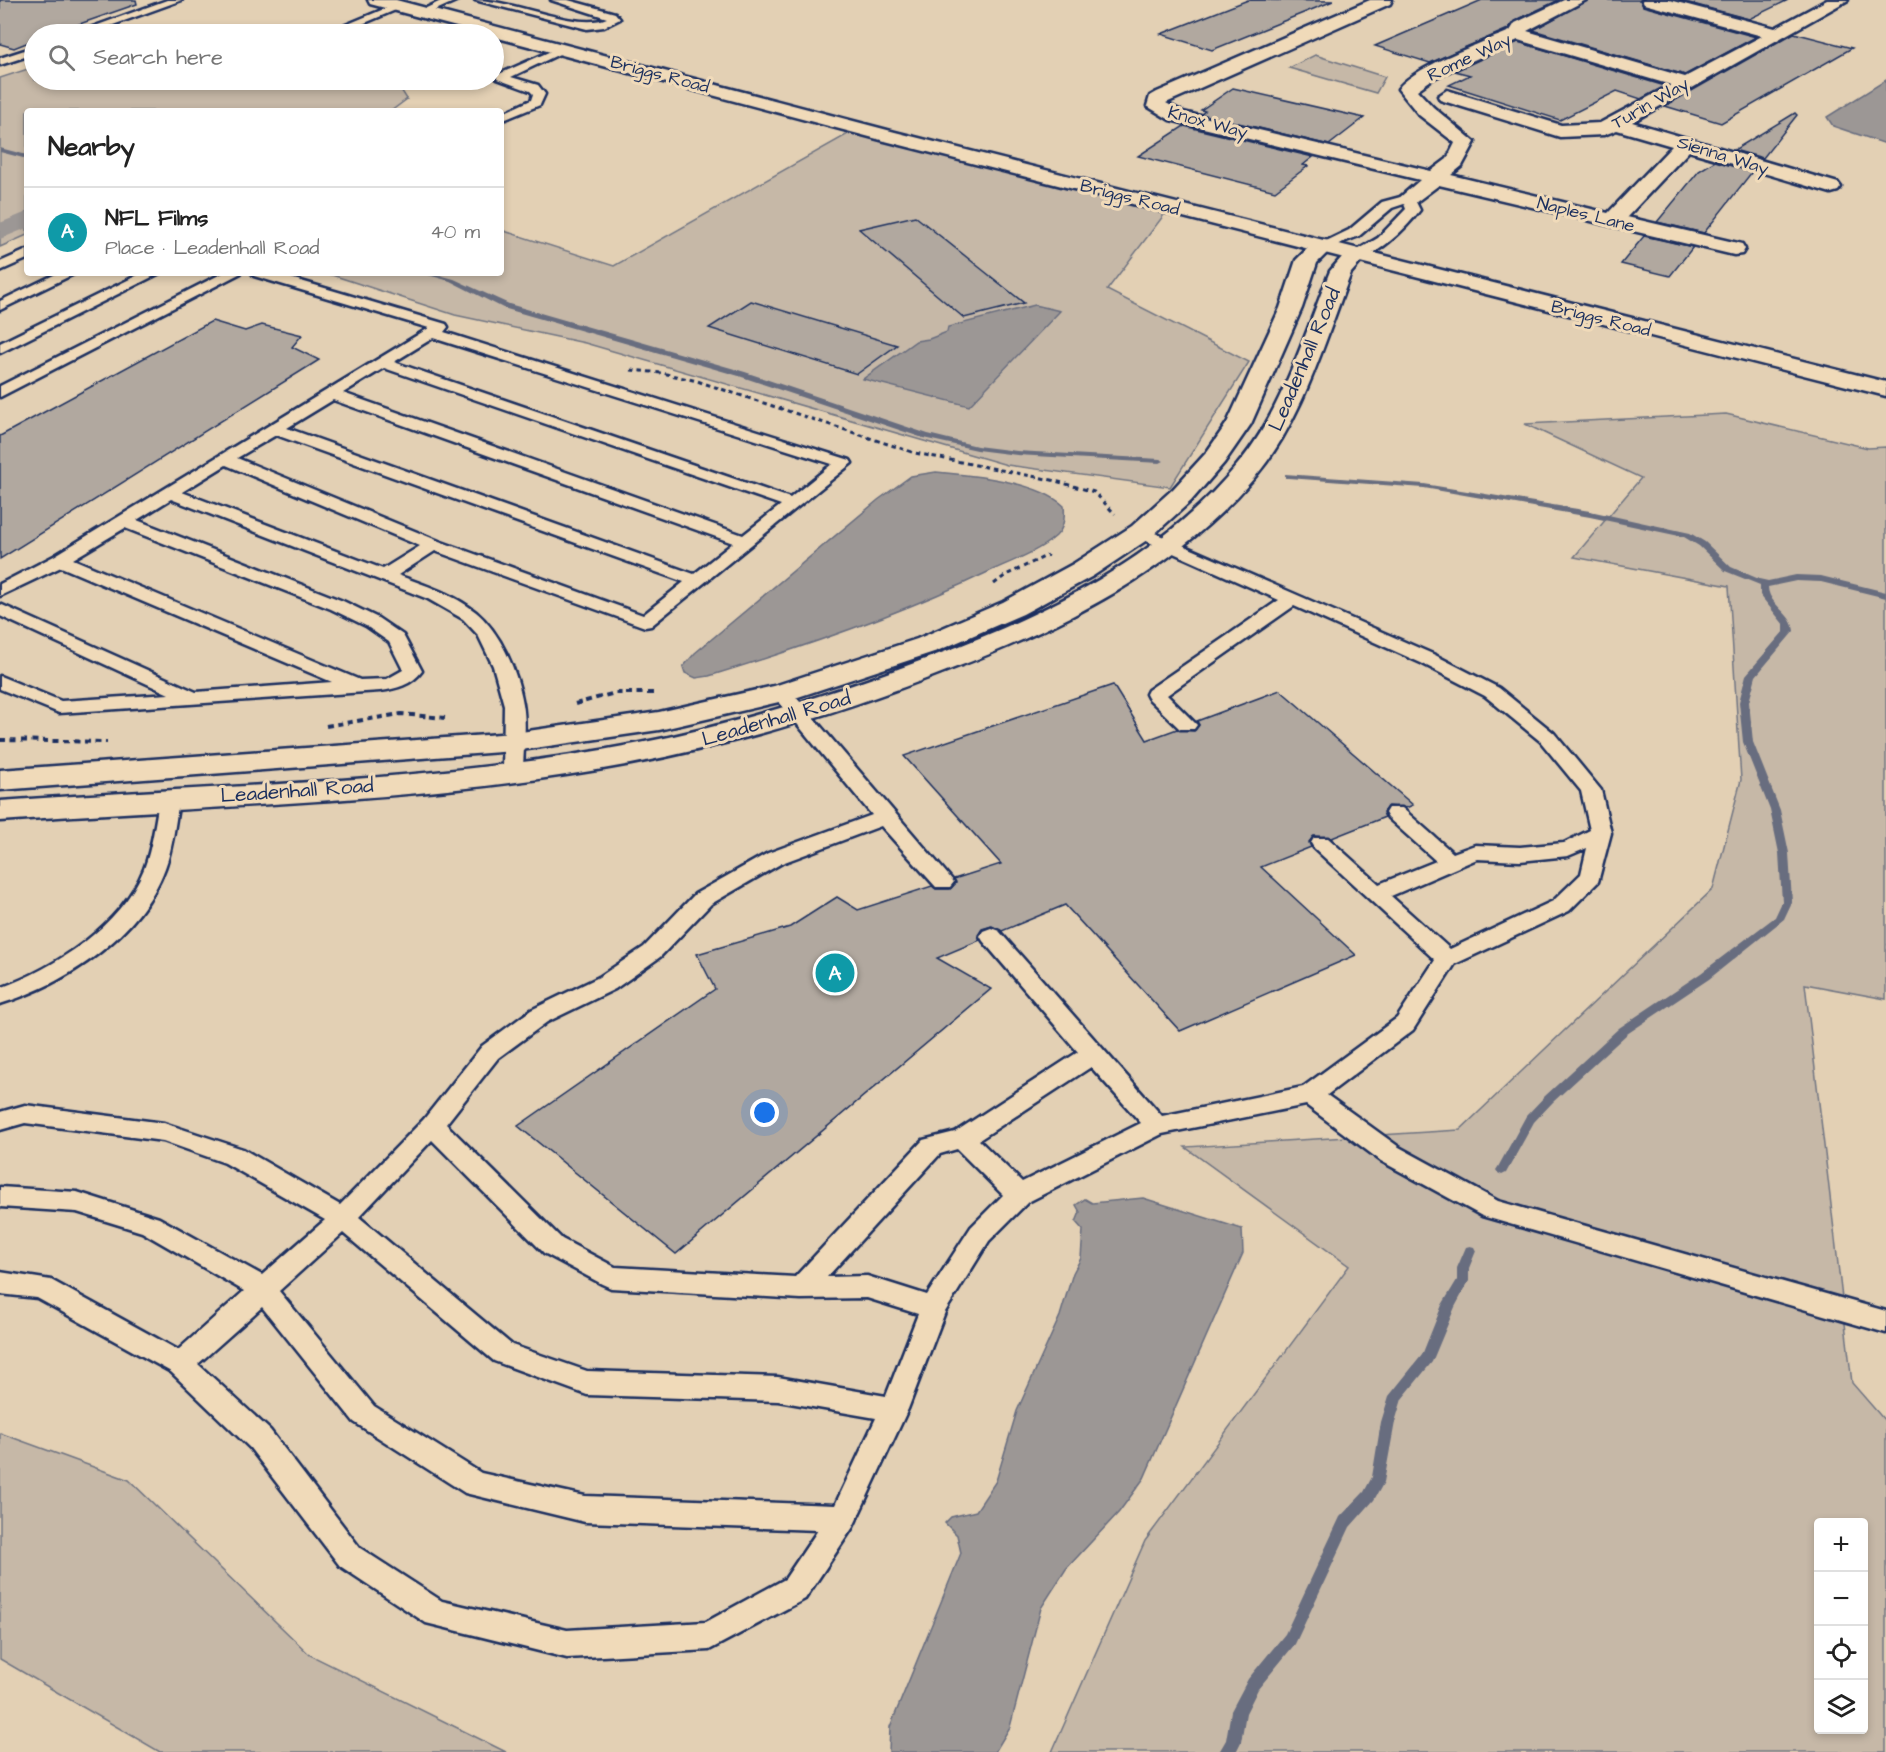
<!DOCTYPE html>
<meta charset="utf-8">
<style>
body{margin:0;font-family:"Architects Daughter",sans-serif;background:#f2f2f2;color:#222}
.controls{position:absolute;right:18px;bottom:18px;display:grid;overflow:hidden;border-radius:6px;box-shadow:0 3px 9px #0003}
.controls button{width:54px;height:54px;display:grid;place-items:center;padding:0;border:0;border-bottom:2px solid #e0e0e0;background:#fff;color:#222;font:30px sans-serif}
.you{position:absolute;left:765px;top:1113px;width:21px;height:21px;margin:-15px;border:4px solid #fff;border-radius:50%;background:#1a73e8;box-shadow:0 0 0 9px #1a73e833}
.badge{display:grid;place-items:center;width:39px;height:39px;border-radius:50%;background:#111827;color:#fff;font-size:20px;font-weight:700}
.pin{position:absolute;translate:-50% -50%;border:3px solid #fff;box-shadow:0 2px 6px #0006}
.list{margin:0;padding:0;list-style:none}
h2{display:flex;justify-content:space-between;align-items:center;height:78px;margin:0;padding:0 24px;font-size:26px}
h2 small{font-size:20px;font-weight:400;color:#767676}
.list li{display:grid;grid-template-columns:39px 1fr auto;gap:18px;align-items:center;box-sizing:border-box;height:90px;padding:0 24px;border-top:2px solid #e0e0e0}
.list b{display:block;font-size:22px;white-space:nowrap}
.list p{margin:0;font-size:20px;white-space:nowrap;color:#767676}
.list em{font-size:20px;font-style:normal;color:#767676}
.icon{flex:none;width:33px;height:33px;fill:none;stroke:currentColor;stroke-width:2;stroke-linecap:round;stroke-linejoin:round}
.map{position:relative;flex:none;width:1886px;height:1752px;overflow:hidden}
.search{position:absolute;background:#fff;box-shadow:0 3px 9px #0003;left:24px;top:24px;width:480px;height:66px;display:flex;align-items:center;gap:15px;box-sizing:border-box;padding:0 21px;border-radius:33px;color:#767676;font-size:22px}
.panel{position:absolute;background:#fff;box-shadow:0 3px 9px #0003;left:24px;top:108px;width:480px;height:168px;border-radius:6px}
.map>svg:first-child{display:block}
.green{fill:#c6b8a7;stroke:#707482;stroke-width:1.5;fill-rule:evenodd}
.water{fill:#9c9795;stroke:#686d7f;stroke-width:1.5}
.lines{fill:none;stroke-linecap:round;stroke-linejoin:round}
.stream{fill:#686d7f;fill-rule:evenodd}
.canal{fill:#9c9795;fill-rule:evenodd}
.building{fill:#b1a89f;stroke:#1b2f5e;stroke-width:1.5}
.service-casing{stroke:#1b2f5e;stroke-width:5}
.minor-casing{stroke:#1b2f5e;stroke-width:5}
.tertiary-casing{stroke:#1b2f5e;stroke-width:5}
.path-far1{stroke:#1b2f5e;stroke-width:3;stroke-dasharray:4.5 4;stroke-linecap:butt}
.path{stroke:#1b2f5e;stroke-width:4;stroke-dasharray:6 4.5;stroke-linecap:butt}
.service{fill:#f0dab9;fill-rule:evenodd}
.minor{fill:#f0dab9;fill-rule:evenodd}
.tertiary{fill:#f0dab9;fill-rule:evenodd}
.labels{text-anchor:middle;stroke-width:6;stroke-linejoin:round;paint-order:stroke}
.far-street-label{font-size:18px;fill:#1b2f5e;stroke:#f0dab9}
.street-label{font-size:21px;fill:#1b2f5e;stroke:#f0dab9}
</style>
<div class="map">
<svg width="1886" height="1752" viewBox="0 0 1886 1752">
<rect width="100%" height="100%" fill="#e3d0b4"/>
<filter id="ink" filterUnits="userSpaceOnUse"><feTurbulence type="fractalNoise" baseFrequency=".0167" numOctaves="2"/><feDisplacementMap in="SourceGraphic" scale="12" xChannelSelector="R" yChannelSelector="G"/><feConvolveMatrix kernelMatrix="1 2 1 2 8 2 1 2 1" color-interpolation-filters="sRGB"/></filter>
<g filter="url(#ink)">
<path class="green" d="M1315,55l70,22 -9,16 -87,-25z
M34,67v13h361l12,19 -16,12h-364v124l-27,12v-169z
M864,125l306,82 -63,83 142,72 -79,125 -163,-22 -422,-122 -130,-28 -129,-42h175v-43l113,36z
M1726,414l142,34 18,-1v552l-81,-15 47,399 34,39v330h-834l93,-211 204,-275 -164,-119 275,-17 253,-241 28,-109 -12,-194 -155,-29 67,-79 -116,-54zM1818,1522h46v208h-46z
M0,1433l129,47 181,175 196,97h-346l-160,-93z"/>
<path class="water" d="M1886,80v64l-53,-18 -6,-9z
M1035,305l25,6 -91,95 -106,-27 53,-38 13,-2 18,-7 1,-5z
M936,472c35,3 101,9 128,34 1,10 1,22 -8,30 -18,16 -46,26 -68,36 -90,43 -183,75 -279,104l-13,2 -11,-5 -2,-6 12,-14 183,-153 33,-24z
M1143,1198l99,31 1,24 -99,225 -25,34 -53,57 -25,39 -31,119 -15,25h-106l1,-25 71,-174 -4,-18 -12,-12 6,-6 25,-6 20,-30 21,-70 43,-95 13,-43 8,-15 2,-28 -7,-8 4,-10 -4,-7 9,-6 7,4z"/>
<g class="lines">
<path class="stream" d="M0,148l27,7v4l-27,-7z
M421,273h11l22,6 55,25 236,68 183,62 49,12 40,5 143,8 4,2 -4,2 -143,-8 -40,-5 -54,-12 -184,-62 -236,-68 -53,-27z
M1285,474l139,10 166,27 100,22 15,9 26,25 28,12 9,2 28,-6 25,1 65,16v6l-65,-16 -25,-1 -28,6c0,18 25,26 26,44l-38,45 -7,26 4,40 27,68 9,43 3,49 -8,17 -75,60 -82,55 -74,68 -19,20 -28,51 -4,2 -4,-2 -2,-3 2,-3 28,-51 19,-20 74,-68 82,-55 74,-56 7,-15 -3,-49 -9,-43 -27,-68 -4,-40 7,-27 38,-44v-6l-24,-30v-10l-35,-14 -26,-25 -15,-9 -94,-20 -166,-29 -136,-10h-3z
M1470,1246l4,1 2,4 -7,17v13l-14,26 -23,55 -30,37 -7,23 -11,60 -10,18 -24,27 -55,117 -37,45 -12,24 -5,29 -5,10h-17l7,-12 5,-29 17,-32 37,-45 55,-117 24,-25 8,-15 9,-55 8,-26 33,-41 20,-50 15,-25v-12l9,-21z"/>
<path class="canal" d="M27,212v16l-27,11v-16z"/>
</g>
<path class="building" d="M0,0h136l1,4 -86,30h-17v6l-20,8 -14,-4z
M1248,0l85,1 -121,49 -51,-16z
M1482,0h77l-45,21 -6,8 -78,34 -55,-17z
M1588,0h52l3,6 113,31 -71,38 -152,-45z
M1678,0h110l-39,19z
M1794,33l58,15 -131,75 -56,-17z
M1518,42l147,44 -24,13 -24,-8 -57,29 -111,-35 21,-10 -15,-4z
M1233,88l131,30 -35,27 -128,-31 4,-3 -4,-1z
M1795,113l2,2 -34,43 -29,-8z
M1184,126l129,31 -10,8 5,1 -33,25 -137,-35z
M1715,161l37,11 -48,61 -47,-11 42,-51z
M915,216l69,55 40,32 -60,15 -105,-89z
M1644,236l49,11 -23,29 -49,-12z
M751,301l146,44 -40,29 -148,-46z
M212,321l33,10 17,-6 40,10 -10,12 27,13 -319,199v-123z
M1113,685l34,55 30,-11 17,2 5,-6 -2,-4 83,-31 133,115 -7,3 -18,-2 -5,6 2,5 -53,21 -18,-2 -5,6 2,5 -50,20 95,88 -176,76 -115,-126 -63,26 -10,-5 -10,3 -4,6 2,5 -43,18 54,31 -315,265 -158,-128 197,-137 -18,-35 93,-27 47,-30 21,13 74,-24 4,3h14l6,-6 -2,-4 47,-15 -97,-108z"/>
<g class="lines">
<g class="service-casing">
<path id="service" d="M167,0h15l-94,34h-15z
M443,0h15l-31,14 -9,-2z
M475,0c38,0 102,31 132,18l-56,-18h17l47,13 5,6 -16,8 -17,2z
M396,4l9,2 -66,28h-15z
M34,47v7l-34,11v-7z
M560,47l10,2 -59,28 27,8 7,9 -5,11 -39,16v-7l30,-14 2,-6 -3,-3 -33,-12v-4z
M1408,195l5,1 7,14c-12,16 -47,53 -69,48l-2,-3 29,-17 28,-29 -2,-5 -12,4 -33,28 -36,14 -7,-4 33,-16 33,-28z
M27,250v9l-27,12v-9z
M58,273h18l-76,37v-9z
M142,273h18l-160,80v-10z
M223,273h18l-241,124v-11z
M252,273h22l172,51 2,3 -4,5 406,128 2,3 -201,163 -6,1 -210,-76 -37,24c26,10 56,19 78,37 25,21 42,61 47,92 4,22 0,47 0,69l-3,4h-14l-3,-4 1,-68 -11,-39 -15,-31 -15,-16 -35,-20 -257,-100 -34,21 206,81 35,17 25,17 19,36c-10,14 -26,18 -42,20l-321,22 -59,-24v-13l61,25 108,-7 -169,-78v-12l196,88 136,-10 -271,-115 -61,29v-12l54,-28 375,-228 -175,-52zM433,338l399,126 -42,34 -396,-136zM384,368l397,137 -38,30 -400,-142zM333,400l400,143 -39,31 -407,-146zM276,435l408,147 -41,33 -204,-74 -202,-83zM226,465l194,81 -37,23 -201,-77zM125,528l206,81 35,17 23,16 14,28 -16,9 -27,1 -287,-121z
M1141,527l294,128 64,33 55,45 47,57 10,43 -13,49 -29,29 -114,53 -42,66 -86,65 72,52 99,54 388,110v22l-404,-117 -101,-55 -75,-56 -144,29 -134,68 -39,39 -44,71 -37,97 -55,118 -48,72 -96,51 -142,8 -141,-35 -86,-57 -90,-118 -79,-76 -134,-74 -37,-4v-22l51,8 127,70 66,-59 -102,-59 -65,-20 -77,-5v-20l77,5 82,26 103,57 63,-55 -100,-57 -62,-22 -138,-18 -25,7v-18l25,-7 139,18 79,26 97,56 84,-86 58,-73 49,-36 68,-33 45,-30 51,-53 73,-41 104,-38 -97,-118 -2,-4 2,-4h14l165,193 -4,5h-14l-55,-61 -99,37 -71,41 -51,53 -45,32 -68,33 -49,36 -52,66 116,115 53,28 180,10 128,-137 32,-8 123,-80 -95,-111 -3,-5 3,-5 8,-3 8,3 163,185 141,-29 94,-69 38,-58 -121,-112 -3,-5 3,-5h14l51,46 57,-23 -48,-43 -3,-5 3,-5h14l51,45 22,-8 45,2 44,-4 26,-13 -9,-39 -41,-50 -55,-45 -64,-33 -127,-57 -127,89 30,30 -3,4h-14l-32,-31 -2,-4 2,-4 131,-90 -144,-64 -2,-4zM1587,848l-6,26 -28,27 -103,48 -59,-53 86,-37 43,2 48,-5zM1091,1067l50,56 -119,59 -43,-42zM432,1140l112,113 58,31 9,4 190,11 66,-1 51,16 -32,82 -108,-19 -191,-6 -75,-26 -153,-128zM957,1149l46,46 -32,32 -44,68 -60,-19 -40,1 113,-123zM343,1233l151,128 93,34 191,6 98,17 -41,87 -250,-9 -104,-23 -107,-67 -95,-115zM262,1307l92,115 111,71 120,29 233,8 -33,49 -79,43 -139,8 -125,-29 -82,-53 -90,-118 -72,-66z
M169,795l7,1 3,5c-4,22 -6,46 -14,67 -25,68 -99,116 -165,136v-16c55,-20 121,-62 144,-119 8,-21 11,-45 15,-68l3,-5z"/>
</g>
<g class="minor-casing">
<path id="minor" d="M1370,0h22l-2,4 -224,99 17,9 248,59 16,-12 8,-16 -36,-28 -21,-26c15,-22 86,-47 112,-58l5,-8 49,-23h22l-59,31 158,46 77,-41 -118,-32 -2,-4h27l106,28 52,-28h21l-216,122 206,61 3,4 -3,4 -7,2 -142,-42 -62,66 115,27 3,5 -3,5 -8,1 -295,-70 -24,18h-14l-3,-4 22,-19 -250,-60 -23,-14 3,-10 7,-4zM1518,40l153,45 -71,38 -39,2 -114,-35 -9,6 2,4 120,37 44,-2 13,-5 55,16 -64,67 -157,-38 11,-9 13,-24 -42,-35 -16,-17 17,-12z
M1323,240l8,1 3,5 -17,17 -15,45 -51,116 -27,39 -33,38 -41,37 -57,38 -70,38 -86,37 -145,48 -133,31 -145,21 -514,39v-20l514,-37 145,-21 115,-26 143,-47 86,-37 70,-38 59,-38 41,-37 33,-36 21,-30 53,-115 16,-48 19,-19z
M1356,249l8,1 3,5 -16,18c-27,69 -48,147 -96,204 -79,93 -189,148 -301,191 -104,41 -212,75 -323,96 -208,39 -420,41 -631,57v-20c212,-16 426,-17 635,-57 103,-20 203,-52 301,-89 112,-42 225,-97 302,-191 43,-50 67,-131 92,-193l18,-21z"/>
</g>
<g class="tertiary-casing">
<path id="tertiary" d="M368,0h28l499,132 991,250v14l-1005,-256 -511,-136z"/>
</g>
<path class="path-far1" d="M631,370l31,3 35,8 218,72 137,27 42,12 21,22
M994,584l12,-9 42,-20"/>
<path class="path" d="M575,704l40,-11h40
M326,726l75,-12 44,4
M0,740l107,2"/>
<use href="#service" class="service"/>
<use href="#minor" class="minor"/>
<use href="#tertiary" class="tertiary"/>
</g>
</g>
<g class="labels">
<g class="far-street-label">
<text transform="translate(1469 57) rotate(-25)" y="6">Rome Way</text>
<text transform="translate(660 74) rotate(15)" y="6">Briggs Road</text>
<text transform="translate(1650 103) rotate(-30)" y="6">Turin Way</text>
<text transform="translate(1208 122) rotate(15)" y="6">Knox Way</text>
<text transform="translate(1723 155) rotate(17)" y="6">Sienna Way</text>
<text transform="translate(1130 197) rotate(14)" y="6">Briggs Road</text>
<text transform="translate(1586 214) rotate(14)" y="6">Naples Lane</text>
<text transform="translate(1601 318) rotate(14)" y="6">Briggs Road</text>
</g>
<g class="street-label">
<text transform="translate(1304 359) rotate(-67)" y="7">Leadenhall Road</text>
<text transform="translate(776 718) rotate(-16)" y="7">Leadenhall Road</text>
<text transform="translate(297 790) rotate(-4)" y="7">Leadenhall Road</text>
</g>
</g>
</svg>
<div class="controls">
<button>+</button>
<button>−</button>
<button><svg class="icon" aria-label="locate" viewBox="0 0 24 24"><circle cx="12" cy="12" r="6"/><path d="M12 2v4M12 18v4M2 12h4M18 12h4"/></svg></button>
<button><svg class="icon" aria-label="layers" viewBox="0 0 24 24"><path d="M12 4l9 5-9 5-9-5zM3 14l9 5 9-5"/></svg></button>
</div>
<div class="you"></div>
<div class="pin badge" style="left:835px;top:973px;background:#0f9aa8">A</div>
<div class="search"><svg class="icon" aria-label="search" viewBox="0 0 24 24"><circle cx="10" cy="10" r="6"/><path d="M15 15l6 6"/></svg>Search here</div>
<section class="panel">
<h2>Nearby<small></small></h2>
<ul class="list">
<li><span class="badge" style="background:#0f9aa8">A</span><div><b>NFL Films</b><p>Place · Leadenhall Road</p></div><em>40 m</em></li>
</ul>
</section>
</div>
